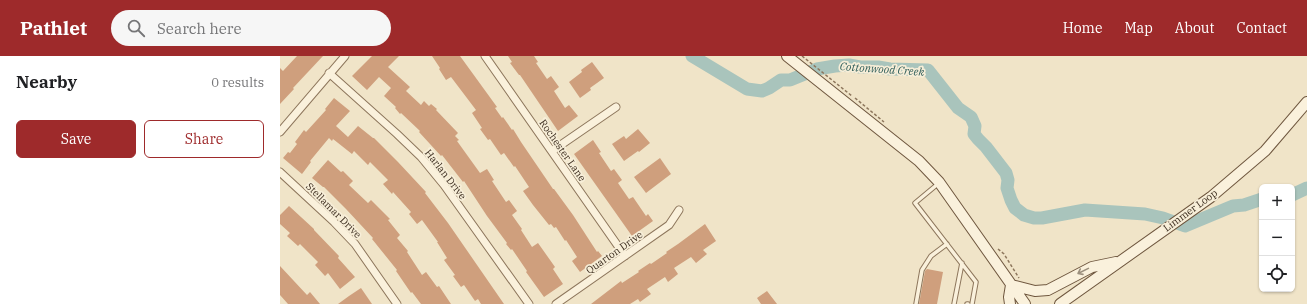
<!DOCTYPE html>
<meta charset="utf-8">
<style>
body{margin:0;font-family:"IBM Plex Serif",serif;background:#f6f6f6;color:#202124}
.controls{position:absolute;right:12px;bottom:12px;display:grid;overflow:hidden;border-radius:6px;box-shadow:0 1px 3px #0004}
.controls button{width:36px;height:36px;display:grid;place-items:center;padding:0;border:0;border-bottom:1px solid #e0e0e0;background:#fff;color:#202124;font:20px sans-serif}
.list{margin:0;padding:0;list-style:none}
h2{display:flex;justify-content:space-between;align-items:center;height:52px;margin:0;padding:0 16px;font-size:17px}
h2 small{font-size:13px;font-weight:400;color:#757577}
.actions{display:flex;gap:8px;padding:12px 16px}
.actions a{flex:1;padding:9px 0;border:1px solid #9e2a2b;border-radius:6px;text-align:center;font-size:14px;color:#9e2a2b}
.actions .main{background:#9e2a2b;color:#fff}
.icon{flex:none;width:22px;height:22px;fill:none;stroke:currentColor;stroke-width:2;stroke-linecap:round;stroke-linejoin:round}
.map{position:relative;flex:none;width:1027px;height:248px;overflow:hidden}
header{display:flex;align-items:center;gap:24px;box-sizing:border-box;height:56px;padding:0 20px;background:#9e2a2b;color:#fff}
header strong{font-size:19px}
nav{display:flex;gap:22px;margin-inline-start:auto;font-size:14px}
.search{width:280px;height:36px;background:#f6f6f6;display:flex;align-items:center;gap:10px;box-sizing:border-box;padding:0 14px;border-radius:22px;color:#757577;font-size:15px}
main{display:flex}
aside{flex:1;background:#fff}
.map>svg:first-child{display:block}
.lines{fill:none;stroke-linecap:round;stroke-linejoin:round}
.river{stroke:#a9c4bc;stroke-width:13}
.building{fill:#cf9f7d}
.lane-casing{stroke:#8d765c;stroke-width:5.5}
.street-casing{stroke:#8d765c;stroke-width:9}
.secondary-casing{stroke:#6f573f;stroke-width:12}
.path{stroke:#8d765c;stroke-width:1.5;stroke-dasharray:3 2;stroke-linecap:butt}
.lane{stroke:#faf1dc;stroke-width:3.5}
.street{stroke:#faf1dc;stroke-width:7}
.secondary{stroke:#faf1dc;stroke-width:10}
.oneway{stroke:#9c907e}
.labels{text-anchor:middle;stroke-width:3.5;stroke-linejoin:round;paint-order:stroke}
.street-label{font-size:10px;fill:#3d2e20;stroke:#f7eed8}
.water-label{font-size:11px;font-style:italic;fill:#2f5d5a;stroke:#f7eed8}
</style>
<header>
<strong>Pathlet</strong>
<div class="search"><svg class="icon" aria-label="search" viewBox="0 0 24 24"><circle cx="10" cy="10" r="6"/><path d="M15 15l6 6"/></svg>Search here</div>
<nav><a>Home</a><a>Map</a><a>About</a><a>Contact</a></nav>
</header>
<main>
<aside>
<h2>Nearby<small>0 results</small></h2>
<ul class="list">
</ul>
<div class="actions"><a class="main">Save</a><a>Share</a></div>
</aside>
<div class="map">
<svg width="1027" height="248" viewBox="0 0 1027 248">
<rect width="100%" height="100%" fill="#f0e4c8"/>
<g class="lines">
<path class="river" d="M412,0l55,33 15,2 7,-3 12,-8h9l27,-11 18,-3 14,-1 11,2h18l12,2 38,1 30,38 13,9 4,9 -1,8 4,5 8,8 20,26 2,7 -1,8 4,12 4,8 9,7 10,3h8l43,-8 60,4 18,4 22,8 48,-20 11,-1 18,-6
M1012,139l15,-7"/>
</g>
<path class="building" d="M17,0h26l-30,32 1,1 -14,15v-36l3,3z
M92,0h27l-11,11 22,20 -4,4 15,14 3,-4 5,5 2,-2 6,5 -1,1 22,23 -3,3 4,4 -2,1 23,32 7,-4 7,11 -2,1 14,21 3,-2 8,11 -5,4 10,14 -1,1 11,17 6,-4 17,24 -2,2 10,15 -19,13 -18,-25 1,-1 -15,-22 -1,1 -5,-6 1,-1 -20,-27 -23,-35 -1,1 -21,-27 -1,1 -22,-24 1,-1 -19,-18 -1,1 -5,-6 1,-1 -12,-11 7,-8 -12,-11 -12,13 -15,-14z
M152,0h28l37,51 -2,1 7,10 1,-1 9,13 1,-1 8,13 32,47h1l19,26 24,37 1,-1 4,5 -22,16 -8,-11 5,-4 -11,-17 -1,1 -9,-14 -2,1 -3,-4 -2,1 -16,-20 -10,-14 6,-4 -14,-21 -1,1 -10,-14 -3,2 -11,-16 -2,1 -8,-11 2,-1 -10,-15 4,-3 -25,-33 -5,3 -7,-11 1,-1z
M228,0h26l4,6 -2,1 11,16 4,-3 8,11 -5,4 11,17 4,-3 9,11 -20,15 -38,-56h-1l-9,-12 2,-1z
M312,6l12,16 -14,10 1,2 -11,8 -11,-16 13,-10 -1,-2z
M54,42l16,13 -14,15 12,11 10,-11 15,12h1l24,24 28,30 -1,1 23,30 56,81h-23l-3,-5 -3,2 -11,-16 -3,2 -8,-11 2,-1 -11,-15 3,-2 -10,-16h1l-16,-22 -5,4 -8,-10 2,-2 -18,-20 -1,2 -9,-10 5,-4 -18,-18 -2,3 -14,-14 -2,3 -19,-15 -1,2 -3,-3 -19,23 1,1 -9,12 -19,-16 5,-6 2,1 7,-9 -2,-2 9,-12 2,2 20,-22 -1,-1z
M358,73l12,14 -11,9 -1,-1 -14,10 -12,-17 12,-8 2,3z
M313,84l8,12 -2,1 12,18 3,-2 8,11 -4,3 11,16 4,-2 13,19 2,-2 5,7 -21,15 -58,-82z
M380,102l11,16 -25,19 -12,-16z
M48,104l13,12 2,-1 10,10 -4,4 19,18 3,-3 19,19 -2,1 12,15 -3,3 11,13 -1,1 15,23 4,-3 11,15 2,-1 12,18h-30l-9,-12 -1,1 -15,-22 1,-1 -25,-31 1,-1 -27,-29 -22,-22h-1l-11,-9z
M9,150l25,23v1l25,26 -1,2 17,19 -15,12 -12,-16 -3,3 -10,-11 3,-3 -18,-18 -2,2 -11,-10 3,-3 -10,-9v-9z
M425,168l11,17 -13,9 4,4 -11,9 -5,-6 -17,11 4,6 -10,8 -3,-5 -18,12 4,5 -11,8 -2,-3 -8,5h-39l30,-23 1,2 17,-11 -1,-1 12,-8 1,1 16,-11 -1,-1 12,-8z
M0,210l27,29 3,-3 10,12h-32l-8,-9z
M647,213l16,3 -6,32h-18l6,-33z
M81,232l11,16h-34l11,-8z
M487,235l10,13h-16l-4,-6z"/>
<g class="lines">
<g class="lane-casing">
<path id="lane" d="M659,127l-24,20 61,79 -4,22
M636,248l6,-34 9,-14 16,-12
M674,248l8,-41
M687,248h1"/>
</g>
<g class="street-casing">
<path id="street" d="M205,0l140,200
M49,17l68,61 24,23 23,28 85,119
M0,76l65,-76
M272,95l64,-44
M0,116l54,50 21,22 42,60
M276,248l113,-79 10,-15"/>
</g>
<g class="secondary-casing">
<path id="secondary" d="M507,0l132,105 20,21 86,122
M731,229l24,6 13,-1 44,-23 24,-5
M730,248l-1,-7 2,-12
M780,248l151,-107 54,-46 42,-49"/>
</g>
<path class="path" d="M522,0l50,40
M575,42l29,24
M718,193l6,5 15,24"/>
<use href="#lane" class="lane"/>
<use href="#street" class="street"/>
<use href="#secondary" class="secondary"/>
</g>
<defs><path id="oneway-shaft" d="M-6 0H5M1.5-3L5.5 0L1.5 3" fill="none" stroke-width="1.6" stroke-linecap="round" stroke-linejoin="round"/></defs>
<use class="oneway" href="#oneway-shaft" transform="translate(803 215) rotate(154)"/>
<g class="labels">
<g class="street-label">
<text transform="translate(283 94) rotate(55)" y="4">Rochester Lane</text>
<text transform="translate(166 118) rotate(52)" y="4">Harlan Drive</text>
<text transform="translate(54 154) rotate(45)" y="4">Stellamar Drive</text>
<text transform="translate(910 154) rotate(-36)" y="4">Limmer Loop</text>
<text transform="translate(334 196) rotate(-35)" y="4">Quarton Drive</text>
</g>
<g class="water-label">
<text transform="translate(602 13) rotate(4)" y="4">Cottonwood Creek</text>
</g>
</g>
</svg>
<div class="controls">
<button>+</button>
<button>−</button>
<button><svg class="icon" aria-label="locate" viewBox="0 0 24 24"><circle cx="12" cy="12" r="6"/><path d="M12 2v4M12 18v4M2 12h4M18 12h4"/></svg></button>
</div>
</div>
</main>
